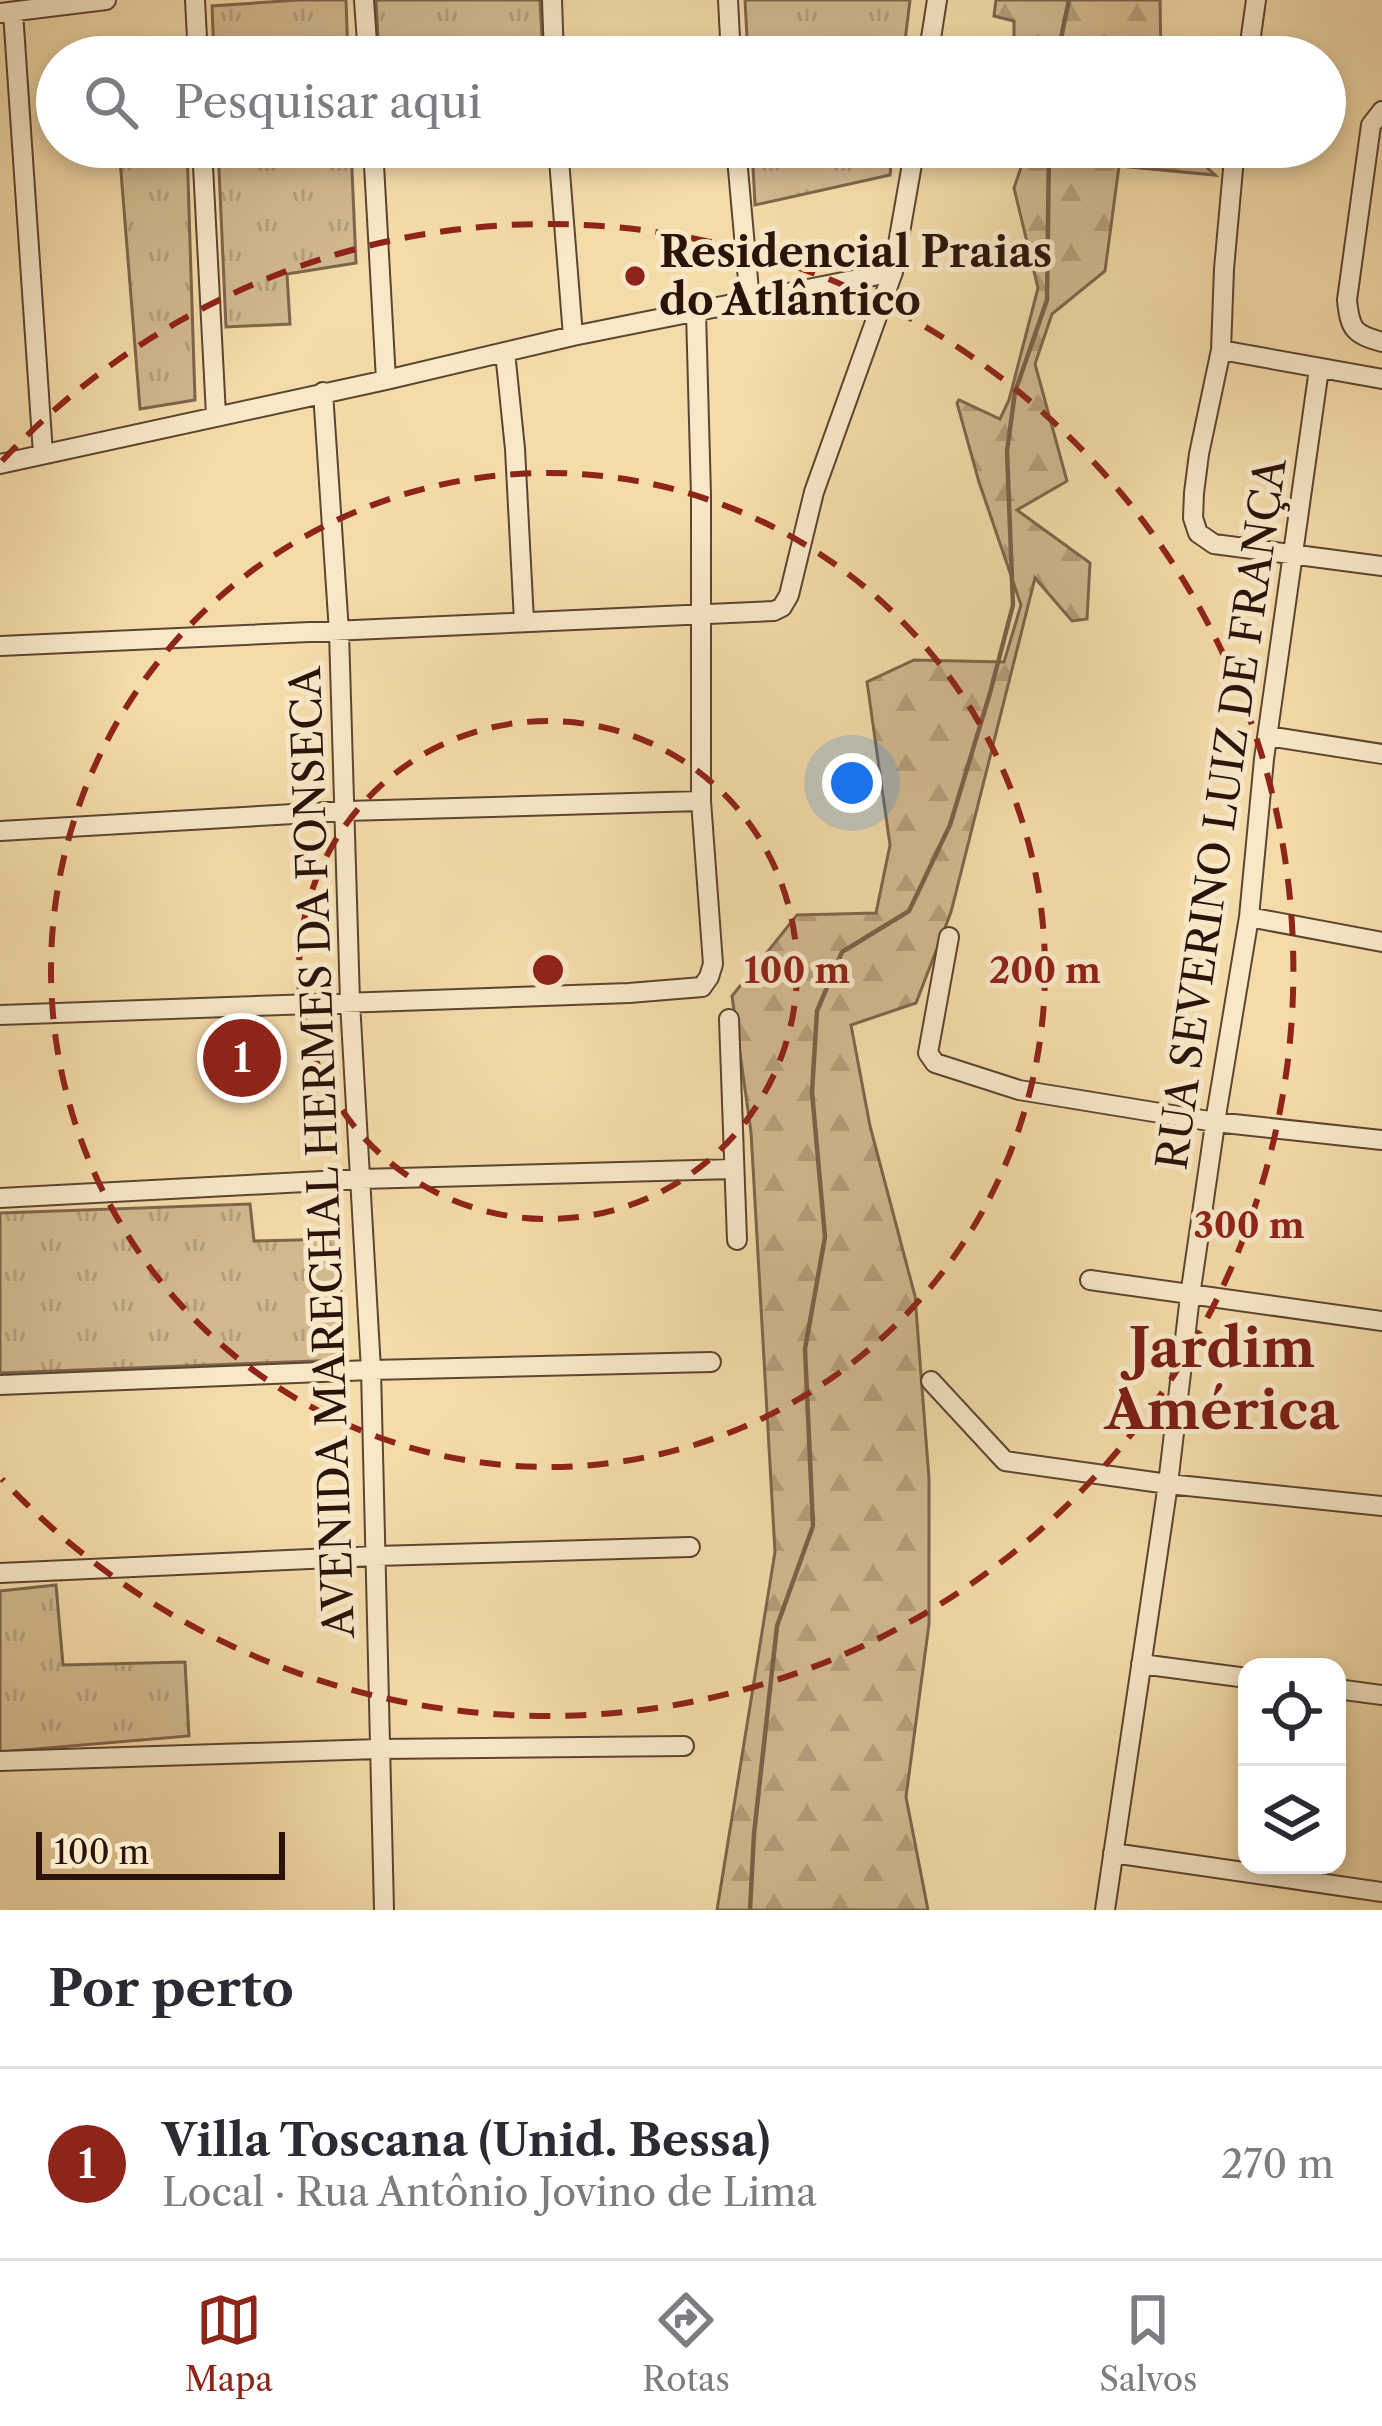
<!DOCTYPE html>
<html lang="pt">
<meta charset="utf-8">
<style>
body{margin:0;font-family:"Libre Caslon Text",serif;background:#f7f7f7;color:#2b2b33}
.controls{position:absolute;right:36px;bottom:36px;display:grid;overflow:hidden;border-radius:24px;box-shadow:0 6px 18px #0003}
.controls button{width:108px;height:108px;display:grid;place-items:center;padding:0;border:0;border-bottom:3px solid #e1e1e2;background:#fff;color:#2b2b33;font:60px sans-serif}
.scale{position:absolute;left:36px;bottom:30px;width:249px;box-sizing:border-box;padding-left:12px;border:6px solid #2b1309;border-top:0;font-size:33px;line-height:42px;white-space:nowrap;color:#2b1309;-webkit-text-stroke:9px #f8e8c8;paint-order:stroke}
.you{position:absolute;left:852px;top:783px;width:42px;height:42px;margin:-30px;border:9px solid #fff;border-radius:50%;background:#1a73e8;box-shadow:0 0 0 18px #1a73e833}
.badge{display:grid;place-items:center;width:78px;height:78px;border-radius:50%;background:#8f2418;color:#fff;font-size:39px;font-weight:700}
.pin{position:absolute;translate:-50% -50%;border:6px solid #fff;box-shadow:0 3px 12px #0006}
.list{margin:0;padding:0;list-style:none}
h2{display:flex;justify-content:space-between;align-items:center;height:156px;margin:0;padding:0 48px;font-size:51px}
h2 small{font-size:39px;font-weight:400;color:#7c7c81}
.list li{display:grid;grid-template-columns:78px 1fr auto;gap:36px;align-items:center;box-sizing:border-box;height:192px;padding:0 48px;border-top:3px solid #e1e1e2}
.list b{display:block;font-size:45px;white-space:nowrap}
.list p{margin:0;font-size:39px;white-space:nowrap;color:#7c7c81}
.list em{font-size:39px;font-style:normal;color:#7c7c81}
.icon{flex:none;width:66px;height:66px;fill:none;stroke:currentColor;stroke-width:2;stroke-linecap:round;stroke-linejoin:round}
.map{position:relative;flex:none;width:1382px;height:1910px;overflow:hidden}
.search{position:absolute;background:#fff;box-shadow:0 6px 18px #0003;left:36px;right:36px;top:36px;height:132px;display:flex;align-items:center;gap:30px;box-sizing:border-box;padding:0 42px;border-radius:66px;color:#7c7c81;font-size:45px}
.sheet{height:348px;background:#fff}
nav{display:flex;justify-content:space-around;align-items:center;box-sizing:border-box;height:168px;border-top:3px solid #e1e1e2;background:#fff;font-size:33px;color:#7c7c81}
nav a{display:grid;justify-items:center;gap:6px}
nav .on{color:#8f2418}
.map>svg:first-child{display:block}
.grass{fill:url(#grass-tufts);stroke:#7e664c;stroke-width:3}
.forest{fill:url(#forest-firs);stroke:#7e664c;stroke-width:3}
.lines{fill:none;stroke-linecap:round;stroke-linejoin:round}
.stream{stroke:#7b6249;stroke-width:4.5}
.minor-casing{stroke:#5d4531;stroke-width:22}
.minor{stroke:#f8e8c8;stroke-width:18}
.ring{fill:none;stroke:#8f2418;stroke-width:6;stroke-dasharray:21 15}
.poi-dot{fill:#8f2418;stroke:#f8e8c8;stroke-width:4.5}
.labels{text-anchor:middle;stroke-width:10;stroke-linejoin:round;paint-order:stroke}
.poi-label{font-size:42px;font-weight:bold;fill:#2b1309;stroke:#f8e8c8;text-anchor:start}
.street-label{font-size:42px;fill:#2b1309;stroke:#f8e8c8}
.district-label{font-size:54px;font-weight:bold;fill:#7a1f14;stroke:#f8e8c8}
.centre{fill:#8f2418;stroke:#f8e8c8;stroke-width:6}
.ring-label{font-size:36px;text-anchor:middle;font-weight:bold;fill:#8f2418;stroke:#f8e8c8;stroke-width:10;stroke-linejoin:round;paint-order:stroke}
</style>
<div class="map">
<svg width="1382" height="1910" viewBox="0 0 1382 1910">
<defs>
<pattern id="grass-tufts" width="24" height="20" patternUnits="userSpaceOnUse" patternTransform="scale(3)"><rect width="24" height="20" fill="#d2b98f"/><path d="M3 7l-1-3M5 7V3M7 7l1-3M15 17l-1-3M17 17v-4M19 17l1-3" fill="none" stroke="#b49e7a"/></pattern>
<pattern id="forest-firs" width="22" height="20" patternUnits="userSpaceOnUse" patternTransform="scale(3)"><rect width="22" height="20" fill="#d2b98f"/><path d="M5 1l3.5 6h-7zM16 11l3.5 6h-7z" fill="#b49e7a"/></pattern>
</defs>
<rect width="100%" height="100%" fill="#f4dbaa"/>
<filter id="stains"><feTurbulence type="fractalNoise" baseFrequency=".00167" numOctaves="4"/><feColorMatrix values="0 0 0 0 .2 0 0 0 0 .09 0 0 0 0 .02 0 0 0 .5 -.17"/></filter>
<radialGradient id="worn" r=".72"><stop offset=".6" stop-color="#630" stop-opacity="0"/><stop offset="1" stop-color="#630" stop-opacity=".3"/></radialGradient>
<path class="grass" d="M298,0h48l2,57h-134l-2,-51z
M376,0h164l3,57h-164z
M745,0h165l-7,57h-155z
M119,147h68l8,253 -55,9z
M218,147h133l5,116 -69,11 3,50 -64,3z
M752,147h141l-3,28 -135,30z
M250,1204l4,37 85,-2 4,121 -343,13v-160z
M56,1585l7,80 122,-3 4,74 -189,16v-161z"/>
<path class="forest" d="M996,0h164l1,57h-124v-5l-23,-11v-20l-20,-5z
M1028,147h157l30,28 -96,-9 -14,105 -53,43 -17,50 32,117 -50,29 73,53 -3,56 -15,2 -37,-43 -84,334 -35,91 -65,22 19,101 45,170 14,183v145l-23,173 22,113h-211l58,-358 -24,-420 -19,-136 65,-81 79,-2 14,-68 -23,-163 47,-22 90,2 17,-57 -42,-123 -22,-79 2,-3 41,19 9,-19 29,-112 -24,-100z"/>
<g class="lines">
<path class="stream" d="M1057,57l12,-57
M750,1910l4,-76 23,-208 36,-100 -8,-177 20,-112 -13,-145 5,-81 25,-59 67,-41 41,-86 40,-132 23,-88 -6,-154 8,-59 32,-92 2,-153"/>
<g class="minor-casing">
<path id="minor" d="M195,0l3,57
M364,0l4,57
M552,0l2,57
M728,0l3,57
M13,12l30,442
M0,13l106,-13
M928,57l9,-57
M1248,57l8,-57
M1382,111l-11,14 -24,175c3,30 7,34 35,42
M202,147l14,268
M373,147l13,233
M558,147l15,189
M736,147l14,155
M1235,147l-11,122 -3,81 -22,104 -5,39 -1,25 5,15 16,11 168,22
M1221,350l161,29
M505,352l10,97 9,172
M323,392l16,240 11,370 21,368 13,540
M0,464l386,-84 187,-44 320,-64
M0,646l774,-35 8,-4 7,-12 25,-103 79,-220 22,-125
M1268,736l114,18
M0,831l346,-20 355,-10
M1249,917l133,25
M949,937l-21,116 7,10 84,27 196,32 167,18
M0,1015l629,-22 73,-6 7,-10 4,-13 -12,-163v-306l-5,-183
M729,1019l8,221
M0,1198l361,-19 373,-10
M1090,1280l292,41
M931,1381l74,80 163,23 214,22
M0,1385l371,-15 340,-8
M0,1573l376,-17 314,-9
M1141,1664l106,14
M1337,1689l45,6
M0,1761l378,-12 306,-3
M1113,1853l269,39
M1105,1910l63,-426 22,-188 27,-186 32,-193 15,-158 55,-390"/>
</g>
<use href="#minor" class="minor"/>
</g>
<g class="ring">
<circle cx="548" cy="970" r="249"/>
<circle cx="548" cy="970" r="497"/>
<path d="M2 461A746 746 0 1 1 2 1479"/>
</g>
<circle class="poi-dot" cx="635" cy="276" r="12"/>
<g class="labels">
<g class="poi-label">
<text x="659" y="267">Residencial Praias<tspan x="659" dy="48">do Atlântico</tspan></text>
</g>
<g class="street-label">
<text transform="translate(1221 814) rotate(-82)" y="15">RUA SEVERINO LUIZ DE FRANÇA</text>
<text transform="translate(322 1152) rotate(-92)" y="15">AVENIDA MARECHAL HERMES DA FONSECA</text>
</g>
<g class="district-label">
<text x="1222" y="1367">Jardim<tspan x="1222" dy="62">América</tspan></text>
</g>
</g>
<circle cx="548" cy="970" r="18" class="centre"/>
<g class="ring-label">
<text x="797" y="983">100 m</text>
<text x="1045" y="983">200 m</text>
<text x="1249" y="1238">300 m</text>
</g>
<rect width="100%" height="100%" filter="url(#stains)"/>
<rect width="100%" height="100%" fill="url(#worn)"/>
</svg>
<div class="controls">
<button><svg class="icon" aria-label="locate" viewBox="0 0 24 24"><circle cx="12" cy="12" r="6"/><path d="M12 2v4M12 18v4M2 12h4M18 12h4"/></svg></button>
<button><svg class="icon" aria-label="layers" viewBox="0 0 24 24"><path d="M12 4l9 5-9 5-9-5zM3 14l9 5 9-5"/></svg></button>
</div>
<div class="scale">100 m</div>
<div class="you"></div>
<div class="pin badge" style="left:242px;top:1058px">1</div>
<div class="search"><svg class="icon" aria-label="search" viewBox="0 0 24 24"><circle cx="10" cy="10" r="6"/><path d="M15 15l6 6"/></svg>Pesquisar aqui</div>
</div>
<section class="sheet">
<h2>Por perto<small></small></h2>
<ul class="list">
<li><span class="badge">1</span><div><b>Villa Toscana (Unid. Bessa)</b><p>Local · Rua Antônio Jovino de Lima</p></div><em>270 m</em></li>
</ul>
</section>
<nav>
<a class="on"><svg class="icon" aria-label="map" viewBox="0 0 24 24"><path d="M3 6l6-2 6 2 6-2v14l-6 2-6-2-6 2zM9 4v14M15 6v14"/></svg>Mapa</a>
<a><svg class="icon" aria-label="directions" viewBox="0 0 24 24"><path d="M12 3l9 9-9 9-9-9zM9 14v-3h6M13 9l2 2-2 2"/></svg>Rotas</a>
<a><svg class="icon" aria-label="saved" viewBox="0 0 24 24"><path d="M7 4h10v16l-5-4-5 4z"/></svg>Salvos</a>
</nav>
